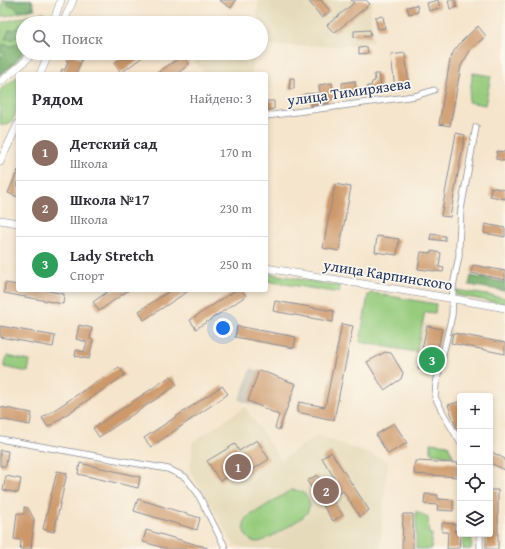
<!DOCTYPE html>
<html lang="ru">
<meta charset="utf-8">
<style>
body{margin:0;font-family:"Gentium Book Plus",serif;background:#f2f2f3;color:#2b2b33}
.controls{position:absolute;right:12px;bottom:12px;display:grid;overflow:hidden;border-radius:4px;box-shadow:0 2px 6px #0003}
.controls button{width:36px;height:36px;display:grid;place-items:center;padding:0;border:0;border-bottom:1px solid #e1e1e2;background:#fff;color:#2b2b33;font:20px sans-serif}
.you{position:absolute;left:223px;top:328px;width:14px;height:14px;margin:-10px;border:3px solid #fff;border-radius:50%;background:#1a73e8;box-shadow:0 0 0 6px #1a73e833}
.badge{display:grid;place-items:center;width:26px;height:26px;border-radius:50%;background:#1a73e8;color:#fff;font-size:13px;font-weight:700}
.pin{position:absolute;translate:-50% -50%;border:2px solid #fff;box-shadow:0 1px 4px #0006}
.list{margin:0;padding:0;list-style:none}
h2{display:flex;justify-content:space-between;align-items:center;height:52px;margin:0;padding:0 16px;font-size:17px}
h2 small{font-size:13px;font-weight:400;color:#7c7c81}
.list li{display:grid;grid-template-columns:26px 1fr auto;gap:12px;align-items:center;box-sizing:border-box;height:56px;padding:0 16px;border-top:1px solid #e1e1e2}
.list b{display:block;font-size:15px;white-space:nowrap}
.list p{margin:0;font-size:13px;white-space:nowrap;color:#7c7c81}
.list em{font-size:13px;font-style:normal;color:#7c7c81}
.icon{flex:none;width:22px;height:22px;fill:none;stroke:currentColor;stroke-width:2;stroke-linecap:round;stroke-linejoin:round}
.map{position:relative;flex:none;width:505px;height:549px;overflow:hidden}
.search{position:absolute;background:#fff;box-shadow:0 2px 6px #0003;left:16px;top:16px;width:252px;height:44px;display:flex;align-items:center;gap:10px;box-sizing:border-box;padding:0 14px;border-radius:22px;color:#7c7c81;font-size:15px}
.panel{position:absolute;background:#fff;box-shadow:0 2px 6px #0003;left:16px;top:72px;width:252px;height:220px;border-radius:4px}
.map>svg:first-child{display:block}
.built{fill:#e5daba}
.industrial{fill:#c7c4b8}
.green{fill:#97cc7e;stroke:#597e6e}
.forest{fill:#79b06d;stroke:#4a7066}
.building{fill:#cd996a}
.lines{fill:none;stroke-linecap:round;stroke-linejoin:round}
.minor-casing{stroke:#888a95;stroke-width:7}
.major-casing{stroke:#888a95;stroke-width:8}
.minor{stroke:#fff;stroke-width:5.5}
.major{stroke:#fff;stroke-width:7}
.labels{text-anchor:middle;stroke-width:3.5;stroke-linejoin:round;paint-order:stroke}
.street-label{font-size:15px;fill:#1b2f5e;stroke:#fbf7ec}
</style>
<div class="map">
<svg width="505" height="549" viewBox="0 0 505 549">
<rect width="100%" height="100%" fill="#fbf7ec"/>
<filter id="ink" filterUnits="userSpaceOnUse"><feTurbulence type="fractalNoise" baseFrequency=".025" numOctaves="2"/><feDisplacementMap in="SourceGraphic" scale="8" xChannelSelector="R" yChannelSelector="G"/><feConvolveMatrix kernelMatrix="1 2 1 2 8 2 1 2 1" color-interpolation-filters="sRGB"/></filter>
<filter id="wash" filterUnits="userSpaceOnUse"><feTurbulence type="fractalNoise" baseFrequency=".012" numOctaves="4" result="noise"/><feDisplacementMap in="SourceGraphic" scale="16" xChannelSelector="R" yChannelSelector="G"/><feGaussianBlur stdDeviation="0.9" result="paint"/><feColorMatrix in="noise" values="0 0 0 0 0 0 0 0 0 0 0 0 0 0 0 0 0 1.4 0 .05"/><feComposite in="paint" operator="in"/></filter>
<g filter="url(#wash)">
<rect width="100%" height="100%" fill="#f5e5cc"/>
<path class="built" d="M259,0h115l-4,11 3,30h-13v5h-96l-3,-14v-9h-2l-2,-8z
M240,14l10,1 1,8h-83l-2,-2z
M189,53h65l-2,21h-48z
M423,323l29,6 -14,54 -27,-7z
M245,407l36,53 37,-25 70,26 -5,45 -3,43h-130l-16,-4 -44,-74 3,-29z"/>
<path class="industrial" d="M251,368l45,16 -12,32 -45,-16z"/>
<path class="green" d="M3,0h29l3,9 -29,7h-5c-1,-5 3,-10 2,-16z
M44,12l1,9 -1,2h-21l1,30 -14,15 -10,7v-52z
M473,73l18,3 -6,29 -17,-3z
M18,76c0,12 3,54 -18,49v-35z
M266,273l73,13 1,7 -74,-12z
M456,290l49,8v6l-49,-9z
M372,293l64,11 -1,9 -10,-1 -9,40 -56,-10 8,-47z
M7,356l23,5 -2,11 -24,-5z
M431,443l17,2 5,11 -22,-3z
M291,490c6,0 12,1 16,7 3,5 3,12 -1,17 -4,5 -38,25 -44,27 -15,5 -22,-12 -16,-23z
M416,511l12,7 1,16h3l-1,15h-15z
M463,534h9l-1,15h-9z"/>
<path class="forest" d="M8,0h23l2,8 -15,3 -4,-5 -6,-1 -1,-2z
M38,17l5,3v3h-20v9l-10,7h-8l4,-9c11,0 8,-4 15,-9 3,-2 10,-3 14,-4z
M23,36v15l-10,12 -13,11v-18l2,1 3,-3 -5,-3 3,-7 8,2 8,-3 1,-5z
M471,276l34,6v9l-36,-6z"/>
<g id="blocks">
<path class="building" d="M219,0h17l-5,8z
M308,0h13l9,11 -8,7z
M351,0h15l4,4 -36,29 -7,-8 27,-22z
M438,0l2,8 -11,3 -2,-8z
M448,0h7l2,7 -7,2z
M417,5l1,7 -9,2 -2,-7z
M383,16l2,12 -7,1 -3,-12z
M159,18l1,5h-16l-1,-3z
M478,26l8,10 -15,13 -10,17 -11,60 -11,-2 11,-64 4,-9 7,-9z
M370,30l1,6 -17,1v-6z
M367,47l1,6 -9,1v-6z
M69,53l13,6 -6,15h-16l2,-5 3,1 3,-9 -2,-1z
M128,53h20l-27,20 -7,-10z
M405,53l4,34 -14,2 -4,-34z
M183,55l6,9 -7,6 -6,4h-20z
M374,74h5l3,19 -13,2 -2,-9h4l1,-4 3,-1z
M290,78h4v11h-5z
M355,81l1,15 -13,2 -1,-15z
M332,83l2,16 -6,1 1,3 -18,3v-4h-6l-1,-8 16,-1 -1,-8z
M267,101h7v8l-7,1z
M456,133l9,2 -15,82 -9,-1z
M497,151l8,1v9l-9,-2z
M18,170v27l-10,-4z
M335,184l16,3 -12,64 -16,-3z
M491,187l14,3v9l-15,-3z
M485,224l20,4v9l-21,-4z
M431,234l14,2v5l-15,-2z
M377,236l22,3 -2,16 -22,-3z
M431,251l10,2 -2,14 5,1 -1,4 -25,-3 3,-17 10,1z
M473,265l32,6v9l-34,-7z
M5,283l13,2v5h26l20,4 -1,10 -59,-11z
M110,290h19l-30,21 -6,-9z
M171,290h19l-46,30 -5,-9z
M236,290h6l4,6 -50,33 -6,-9z
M275,301l59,10 -1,11 -60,-11z
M342,324l11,2 -19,94 -37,-8 2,-10 26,5z
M79,325l13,3 -2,11 3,1 -4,19 -14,-3 1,-6 8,2 3,-10 -11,-3z
M0,326l55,10 -2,11 -53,-10z
M237,326l59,11 -2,11 -59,-11z
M427,326l15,3 -9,44 -15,-4z
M453,333l52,10v11l-54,-11z
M385,352l6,1 12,20 -2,6 -17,11 -17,-28z
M119,367l6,8 -77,52 -6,-9z
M259,370l37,14 -17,46 -4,-2 4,-13 -31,-14z
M171,376l6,9 -78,52 -6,-9z
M222,386l6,8 -77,53 -7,-9z
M458,402l2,9v23l-7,-15 -5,-14z
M0,407l32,6 -2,12 -30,-6z
M394,423l13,20 -19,11 -12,-19z
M257,440l12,19 -27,18 -5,-8 -17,12 -13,-20 28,-17 4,7z
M0,450l8,1 -2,15h-6z
M490,451l15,8v11l-15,-7z
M331,452l38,58 -9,7 -17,-26 -12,7 12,17 -10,6 -26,-40 10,-6 10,16 11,-7 -16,-26z
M415,461l43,2 -1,14 -43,-3z
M80,463l60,14 -2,11 -60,-14z
M57,471l10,2 -13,59 -11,-3z
M6,476l15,3 -3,14 -15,-3z
M490,490h8v59h-12v-15h4z
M425,494l13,1v4l15,1v11l-16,-1 1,-5 -14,-1z
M138,499l62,19 -3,12 -63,-19z
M24,507l4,1 6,11 -3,30h-11l1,-9 -7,-1 3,-26 7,1z
M403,514h10v35h-11z
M442,523l13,1 -1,8h6l-1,16 -12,1 1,-17h-6z
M146,530l62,18 -1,1h-39l-25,-7z"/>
</g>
</g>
<g filter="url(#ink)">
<use href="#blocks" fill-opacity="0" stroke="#888a95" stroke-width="1"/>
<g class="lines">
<g class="minor-casing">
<path id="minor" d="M266,116l149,-20 19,-6
M0,439l168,30 17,8 12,15 27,53 1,4
M460,442l-16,-27 -9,-18 1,-13 16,-69 1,-29 6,-30v-13l2,-34 15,-82
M480,549v-15"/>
</g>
<g class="major-casing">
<path id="major" d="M53,23l8,-23
M63,23l10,-23
M40,74l9,-21
M0,82l20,-16 13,-13
M0,162l18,-38
M0,220l18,3
M266,268c80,14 159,25 239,40"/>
</g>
<use href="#minor" class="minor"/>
<use href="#major" class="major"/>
</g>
</g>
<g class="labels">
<g class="street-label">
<text transform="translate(349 92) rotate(-8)" y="5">улица Тимирязева</text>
<text transform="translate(388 275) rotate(9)" y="5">улица Карпинского</text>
</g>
</g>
</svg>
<div class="controls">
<button>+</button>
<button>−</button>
<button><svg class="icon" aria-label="locate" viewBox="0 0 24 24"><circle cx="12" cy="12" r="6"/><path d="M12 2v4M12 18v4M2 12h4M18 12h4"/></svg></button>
<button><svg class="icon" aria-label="layers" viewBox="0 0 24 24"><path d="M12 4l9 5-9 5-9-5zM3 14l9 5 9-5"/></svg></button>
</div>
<div class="you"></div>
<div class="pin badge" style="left:238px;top:467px;background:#8d6e63">1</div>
<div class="pin badge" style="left:326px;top:491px;background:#8d6e63">2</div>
<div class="pin badge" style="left:432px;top:360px;background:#2e9e5b">3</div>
<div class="search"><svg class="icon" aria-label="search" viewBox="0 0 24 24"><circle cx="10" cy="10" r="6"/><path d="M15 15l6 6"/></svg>Поиск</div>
<section class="panel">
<h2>Рядом<small>Найдено: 3</small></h2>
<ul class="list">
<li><span class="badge" style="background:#8d6e63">1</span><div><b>Детский сад</b><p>Школа</p></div><em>170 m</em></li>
<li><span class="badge" style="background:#8d6e63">2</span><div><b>Школа №17</b><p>Школа</p></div><em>230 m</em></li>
<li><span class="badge" style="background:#2e9e5b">3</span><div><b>Lady Stretch</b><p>Спорт</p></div><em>250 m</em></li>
</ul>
</section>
</div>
